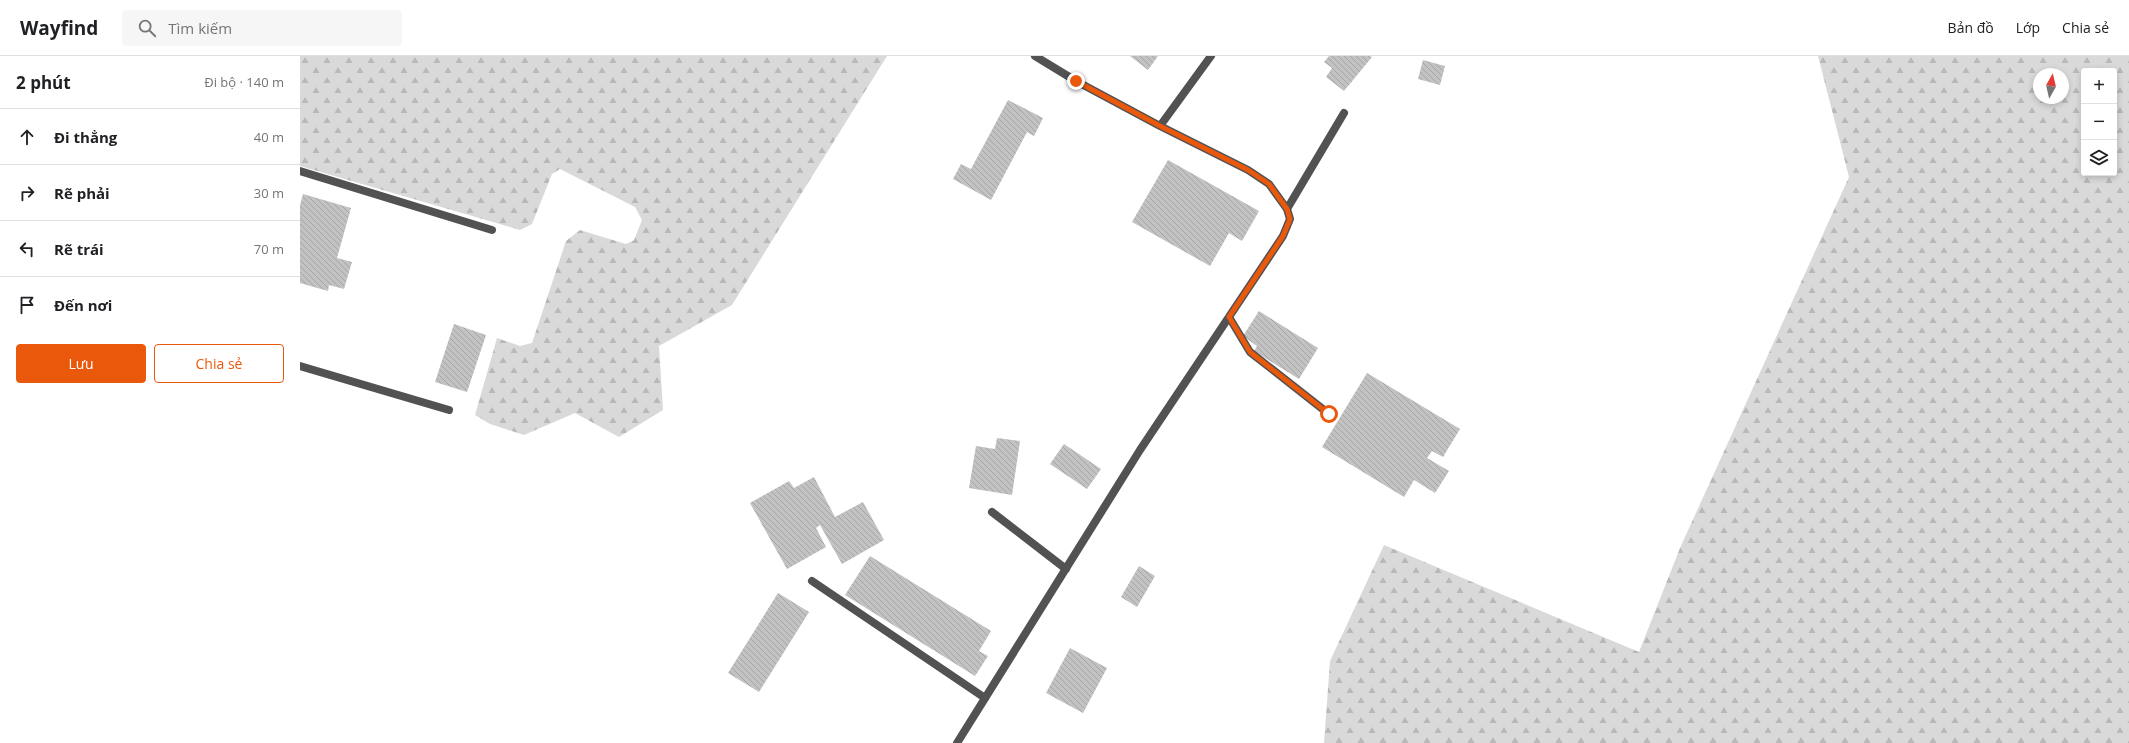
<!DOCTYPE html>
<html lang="vi">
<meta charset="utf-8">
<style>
body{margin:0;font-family:"Open Sans",sans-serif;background:#f6f6f6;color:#202124}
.controls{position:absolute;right:12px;top:12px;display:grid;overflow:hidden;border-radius:4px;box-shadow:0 2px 6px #0003}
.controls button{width:36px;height:36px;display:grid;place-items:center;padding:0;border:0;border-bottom:1px solid #e0e0e0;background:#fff;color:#202124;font:20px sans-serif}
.compass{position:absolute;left:1733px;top:12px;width:36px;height:36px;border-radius:50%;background:#fff;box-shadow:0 2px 6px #0003;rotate:8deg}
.stop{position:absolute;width:12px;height:12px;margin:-9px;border:3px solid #ea580c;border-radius:50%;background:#fff}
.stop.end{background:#ea580c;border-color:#fff;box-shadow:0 1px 4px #0008}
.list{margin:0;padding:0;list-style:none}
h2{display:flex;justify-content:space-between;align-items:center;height:52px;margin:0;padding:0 16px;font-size:17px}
h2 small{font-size:13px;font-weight:400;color:#757577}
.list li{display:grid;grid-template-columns:26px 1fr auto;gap:12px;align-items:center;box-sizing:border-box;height:56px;padding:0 16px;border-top:1px solid #e0e0e0}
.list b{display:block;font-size:15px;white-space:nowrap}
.list em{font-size:13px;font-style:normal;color:#757577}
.actions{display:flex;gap:8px;padding:12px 16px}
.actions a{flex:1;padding:9px 0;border:1px solid #ea580c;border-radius:4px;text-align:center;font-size:14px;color:#ea580c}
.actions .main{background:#ea580c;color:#fff}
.icon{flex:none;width:22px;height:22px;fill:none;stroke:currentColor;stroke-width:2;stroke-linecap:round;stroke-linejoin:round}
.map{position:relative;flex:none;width:1829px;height:687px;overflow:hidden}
header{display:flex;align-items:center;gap:24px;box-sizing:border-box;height:56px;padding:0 20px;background:#fff;border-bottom:1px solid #e0e0e0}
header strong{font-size:19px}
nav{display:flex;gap:22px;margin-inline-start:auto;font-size:14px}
.search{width:280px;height:36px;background:#f6f6f6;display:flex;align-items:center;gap:10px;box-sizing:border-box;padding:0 14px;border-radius:4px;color:#757577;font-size:15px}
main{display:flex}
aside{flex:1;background:#fff}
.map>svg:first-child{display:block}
.forest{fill:url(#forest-firs);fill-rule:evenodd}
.building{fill:url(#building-back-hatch)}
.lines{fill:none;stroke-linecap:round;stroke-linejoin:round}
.lane{stroke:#525252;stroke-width:8}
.street{stroke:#525252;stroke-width:8}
.route{stroke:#ea580c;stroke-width:5}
</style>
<header>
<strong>Wayfind</strong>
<div class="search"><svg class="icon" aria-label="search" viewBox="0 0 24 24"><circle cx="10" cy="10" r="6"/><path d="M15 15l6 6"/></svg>Tìm kiếm</div>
<nav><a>Bản đồ</a><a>Lớp</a><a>Chia sẻ</a></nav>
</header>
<main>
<aside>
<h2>2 phút<small>Đi bộ · 140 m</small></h2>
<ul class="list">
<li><svg class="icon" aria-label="ahead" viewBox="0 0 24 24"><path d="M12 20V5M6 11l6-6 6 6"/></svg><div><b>Đi thẳng</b></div><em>40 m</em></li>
<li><svg class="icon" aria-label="right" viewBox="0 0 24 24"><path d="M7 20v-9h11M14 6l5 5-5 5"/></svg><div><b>Rẽ phải</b></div><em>30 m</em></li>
<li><svg class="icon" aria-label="left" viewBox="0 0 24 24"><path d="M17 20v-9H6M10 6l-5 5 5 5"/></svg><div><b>Rẽ trái</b></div><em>70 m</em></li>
<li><svg class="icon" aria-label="arrive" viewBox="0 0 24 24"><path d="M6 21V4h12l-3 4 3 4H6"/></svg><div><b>Đến nơi</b></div></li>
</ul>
<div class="actions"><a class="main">Lưu</a><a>Chia sẻ</a></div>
</aside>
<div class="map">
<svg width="1829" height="687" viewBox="0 0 1829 687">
<defs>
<pattern id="forest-firs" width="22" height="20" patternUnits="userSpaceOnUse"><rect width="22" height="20" fill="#d9d9d9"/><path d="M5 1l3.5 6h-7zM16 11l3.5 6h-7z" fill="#b8b8b8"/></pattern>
<pattern id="building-back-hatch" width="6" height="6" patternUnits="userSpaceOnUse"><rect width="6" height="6" fill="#c2c2c2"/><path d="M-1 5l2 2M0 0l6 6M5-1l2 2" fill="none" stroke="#a5a5a5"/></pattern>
</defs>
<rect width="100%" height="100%" fill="#fff"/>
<path class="forest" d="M0,0h587l-155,249 -73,41 4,64 -44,27 -44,-24 -51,22 -34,-11 -15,-9 22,-77 23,8 12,-3 34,-102 14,-11 46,14 8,-4 8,-20 -7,-13 -75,-38 -8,5 -20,50 -12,6 -220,-64z
M1518,0h311v687h-805l6,-82 54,-116 255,107 41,-104 169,-371zM1784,15h30v102h-30zM1739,18h24v24h-24z"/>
<path class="building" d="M830,0h28l-10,14z
M1029,0h41l2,1 -28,34 -18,-14 6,-9 -8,-6z
M1123,4l22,6 -5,19 -22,-6z
M708,44l35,18 -9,18 -7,-4 -36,68 -38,-21 8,-15 10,5z
M868,104l91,51 -17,30 -13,-8 -19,33 -78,-44z
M3,138l48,14 -14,50 15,4 -8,27 -15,-4 -1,6 -28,-8v-78z
M959,255l59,37 -19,31 -45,-28 3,-5 -14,-10z
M154,268l32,11 -19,57 -32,-10z
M1067,317l93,56 -17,28 -11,-6 -5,7 22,13 -14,22 -21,-13 -10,17 -82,-50z
M697,382l23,3 -8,54 -43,-7 7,-42 19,3z
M764,388l37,25 -14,20 -37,-25z
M514,421l21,40 28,-15 21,38 -42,24 -22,-39 -4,3 10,19 -39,22 -37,-66 39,-22 5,7z
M570,500l121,75 -12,20 9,5 -13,20 -130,-81z
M839,510l16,10 -18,31 -16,-10z
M478,537l31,19 -50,80 -31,-19z
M770,592l37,20 -24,45 -37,-20z"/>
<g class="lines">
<path class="lane" d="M0,115l192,59
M0,310l149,44
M692,456l74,57
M512,525l173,117"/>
<path class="street" d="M735,0l41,25 84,45 51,-70
M987,153l57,-96
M929,261l21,35 79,62
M657,687l183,-293 143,-214 7,-17 -3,-10 -18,-25 -21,-14 -88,-44"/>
</g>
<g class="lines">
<path class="route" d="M776,25l84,45 88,44 21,14 18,25 3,10 -7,17 -54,81 21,35 79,62"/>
</g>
</svg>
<div class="controls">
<button>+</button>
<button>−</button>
<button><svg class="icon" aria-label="layers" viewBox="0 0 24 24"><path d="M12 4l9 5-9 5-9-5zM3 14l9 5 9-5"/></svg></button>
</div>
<svg class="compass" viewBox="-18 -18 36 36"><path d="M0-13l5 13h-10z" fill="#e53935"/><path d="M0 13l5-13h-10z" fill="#757577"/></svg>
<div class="stop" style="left:1029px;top:358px"></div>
<div class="stop end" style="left:776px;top:25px"></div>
</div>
</main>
